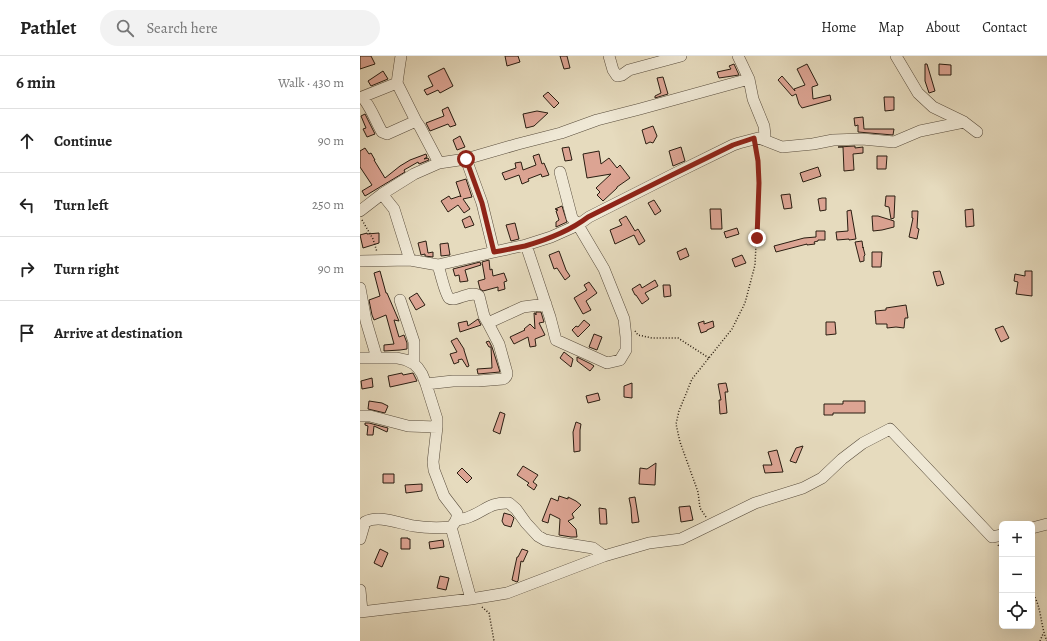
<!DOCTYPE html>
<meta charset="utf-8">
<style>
body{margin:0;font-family:Alegreya,serif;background:#f2f2f2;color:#222}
.controls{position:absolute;right:12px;bottom:12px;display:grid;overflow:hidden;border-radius:6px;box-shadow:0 4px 16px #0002}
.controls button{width:36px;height:36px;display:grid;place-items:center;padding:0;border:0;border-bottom:1px solid #e0e0e0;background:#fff;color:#222;font:20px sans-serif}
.stop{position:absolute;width:12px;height:12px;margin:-9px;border:3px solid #8f2418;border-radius:50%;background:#fff}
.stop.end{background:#8f2418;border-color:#fff;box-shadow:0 1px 4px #0008}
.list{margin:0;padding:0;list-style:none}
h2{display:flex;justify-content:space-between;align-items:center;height:52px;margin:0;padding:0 16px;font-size:17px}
h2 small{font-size:13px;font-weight:400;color:#767676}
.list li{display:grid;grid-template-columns:26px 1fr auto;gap:12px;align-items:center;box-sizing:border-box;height:64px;padding:0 16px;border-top:1px solid #e0e0e0}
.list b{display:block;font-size:15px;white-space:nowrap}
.list em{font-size:13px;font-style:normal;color:#767676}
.icon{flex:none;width:22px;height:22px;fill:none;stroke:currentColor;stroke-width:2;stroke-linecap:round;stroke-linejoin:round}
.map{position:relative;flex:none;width:687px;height:585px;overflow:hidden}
header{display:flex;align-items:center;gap:24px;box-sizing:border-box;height:56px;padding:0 20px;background:#fff;border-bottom:1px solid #e0e0e0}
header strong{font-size:19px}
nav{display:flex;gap:22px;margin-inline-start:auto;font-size:14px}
.search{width:280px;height:36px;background:#f2f2f2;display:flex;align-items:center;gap:10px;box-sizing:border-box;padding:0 14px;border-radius:22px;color:#767676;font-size:15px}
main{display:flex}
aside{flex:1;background:#fff}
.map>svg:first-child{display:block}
.building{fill:#dca493;stroke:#291d11}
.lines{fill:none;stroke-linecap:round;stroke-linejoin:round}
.minor-casing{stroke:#584c3c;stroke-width:12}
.path{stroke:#291d11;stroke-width:1.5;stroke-dasharray:1 2;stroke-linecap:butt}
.minor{stroke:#efe8d5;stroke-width:11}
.route{stroke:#8f2418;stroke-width:5}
</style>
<header>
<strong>Pathlet</strong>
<div class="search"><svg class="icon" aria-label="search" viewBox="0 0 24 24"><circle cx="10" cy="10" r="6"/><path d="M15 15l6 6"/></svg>Search here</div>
<nav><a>Home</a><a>Map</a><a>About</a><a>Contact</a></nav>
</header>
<main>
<aside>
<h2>6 min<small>Walk · 430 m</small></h2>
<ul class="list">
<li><svg class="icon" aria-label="ahead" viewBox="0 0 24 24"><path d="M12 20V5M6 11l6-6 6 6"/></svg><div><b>Continue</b></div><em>90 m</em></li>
<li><svg class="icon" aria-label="left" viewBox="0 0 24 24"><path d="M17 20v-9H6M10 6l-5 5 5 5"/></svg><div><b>Turn left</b></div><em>250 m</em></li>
<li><svg class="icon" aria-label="right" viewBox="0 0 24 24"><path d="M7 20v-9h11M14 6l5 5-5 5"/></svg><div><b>Turn right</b></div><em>90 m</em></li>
<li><svg class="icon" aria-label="arrive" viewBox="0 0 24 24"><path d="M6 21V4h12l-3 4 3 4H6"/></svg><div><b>Arrive at destination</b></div></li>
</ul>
</aside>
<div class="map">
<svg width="687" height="585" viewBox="0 0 687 585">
<rect width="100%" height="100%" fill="#e6dbbe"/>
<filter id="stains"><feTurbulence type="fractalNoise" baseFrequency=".005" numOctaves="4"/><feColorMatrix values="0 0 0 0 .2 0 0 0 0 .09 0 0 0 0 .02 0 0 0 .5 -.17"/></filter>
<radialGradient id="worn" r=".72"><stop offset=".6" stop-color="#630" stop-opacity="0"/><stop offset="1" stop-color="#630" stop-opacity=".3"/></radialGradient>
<path class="building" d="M0,0h11l4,8 -15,5z
M145,0h13l2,6 -13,4z
M200,0h7l3,12 -6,1z
M374,8l5,11 -20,3 -2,-6 14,-3 -2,-3z
M447,8l11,21 -6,2 1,12 17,-4 1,5 -29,8 -3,-4 -3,-10 -4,2 -14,-16 4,-4 13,15 -1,-2 11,-4 -8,-16z
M565,8h2l8,27 -6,2 -4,-12z
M579,8l12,1v10h-12z
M84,12l9,18 -13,7 -2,-3 -11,5 -3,-5 9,-4 -5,-10z
M23,15l5,8 -17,7 -3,-5z
M303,21l5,17 -13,4v-2l6,-3 -4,-15z
M188,36l11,11 -5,5 -11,-12z
M524,41h10v13l-9,1z
M88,51l8,18 -6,2 -2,-3 -18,7 -4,-8 18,-7 -2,-6z
M177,55l11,2 -14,13 -8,2 -3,-14z
M5,58l10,20 -8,3 -4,-8 3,-1 -5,-12z
M503,61l1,12h30l-1,6 -35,-3v-7l-3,1 -1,-8z
M293,70l4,10 -4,7 -3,-1 -4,2 -4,-14z
M100,80l5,11 -8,3 -4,-10z
M495,90v2l8,-1v6l-10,1 1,16 -10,1 -1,-24h-5z
M209,91l3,13 -7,1 -3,-13z
M321,91l4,14 -12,5 -4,-15z
M5,92l4,6 2,-1 4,7h-1l11,18 15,-12 10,-6 16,-6 1,3 -3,2 4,-1 1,2 -10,4 -1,-2 -14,8 1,2 -40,24 -3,-5 10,-6 -12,-18v-16z
M239,95l2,13 8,-6 8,10 3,-3 10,13 -13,9v1l-14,13 -6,-6 3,-3 -4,-4 15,-14 -24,4 -4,-24z
M179,98l3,10 2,-1 5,12 -7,2 -1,-3 -13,5 1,2 -7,3 -3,-9 -14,5 -3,-7 14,-5 -1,-5 6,-1 2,8 13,-5 -3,-9z
M517,100h10l-1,13h-9z
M458,111l3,9 -18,6 -3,-9z
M106,123l6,18 -9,2 7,10 -6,4 -6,-8 -10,7 -7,-11 8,-5 2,3 9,-3 1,1 -5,-15z
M430,138l2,14 -8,1 -3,-14z
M526,140h9l-1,22 -3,1 -2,-12 -4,-1z
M462,142h4v12l-6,1 -2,-12z
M294,144l7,11 -6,4 -7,-12z
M202,150l5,16 -11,5v-5l3,-2 -3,-9 2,-1 -3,-1z
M350,153h11l1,20h-11z
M613,153l1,17 -8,1 -1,-17z
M491,154l5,29 -7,1v-1l-12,1 -1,-8 12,-1 -1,-20z
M552,155h6l-1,17 2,1 -2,10 -8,-2 4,-19h-1z
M110,160l4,9 -9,3 -3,-8z
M266,160l9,15 3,-2 7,12 -6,4 -5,-10 -19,9 -5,-14 12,-5 -3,-5z
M512,160h6l16,5v6l-12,3 -9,1z
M155,167l4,16 -8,2 -5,-16z
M377,172l2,6 -13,4 -2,-6z
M456,175h9v9h-7v1l-4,1 1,2 -8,1v-1l-31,8 -2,-6 30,-8 12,-1z
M7,177v1l12,-1v10l-16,5 -3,-13z
M66,185l2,12 5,-1v5l-8,-1v-2l-4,1 -3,-12z
M502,185l1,7v-1l2,8 -1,1v5l-4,1 -5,-20z
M88,187l2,12 -9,1 -1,-12z
M326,192l3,8 -9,4 -3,-8z
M199,195l7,19 4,6 -5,4 -8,-12 -3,1 -5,-14z
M512,196h10l-1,15h-9z
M382,199l4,8 -11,4 -3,-8z
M129,204l1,10 2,-1 1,7 11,-3 3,8 -3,1 1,7 -7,2v-4l-15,4 -3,-2 -2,-8 7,-2 -3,-17z
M120,206l1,3 -16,5 3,11 -8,1 -1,-7 -4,1 -2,-7z
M20,215l6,22h1l12,28 -5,-1 5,17 5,-2 3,8v6l-7,1 -16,1v-6l10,-1 -8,-29 -12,5 -2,-5 -3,-15 11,-4 -6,-23z
M580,215l4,13 -7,2 -4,-14z
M665,215h7v25l-16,-2 2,-12 -4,-1 1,-7 10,2z
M295,224l3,6 -13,7 4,6 -7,5 -6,-9h-1l-3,-6 8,-5 2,4z
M229,226l8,11 -11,8 5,9 -8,4 -9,-16 13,-8 -3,-5z
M303,229h7l1,11 -7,1z
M57,237l8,12 -9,5 -7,-12z
M546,249l2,13h-3l-1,10 -8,-1 -9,1v-4h-11l-1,-13 11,-1v-2z
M176,256h5l3,10 -5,1 6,12 -10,4 1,7 -6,1 -2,-10 -14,7 -4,-7 15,-7 -1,-1 6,-5 5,5 -1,-16h1l1,2z
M118,263l3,6 -21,7 -2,-9 9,-2 1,5z
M224,264l6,5 -12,12 -6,-7 4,-4 2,1z
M344,265v3l9,-3 1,6 -7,3v1l-6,2 -3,-10z
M466,266h9l1,12 -10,1z
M643,270l6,12 -8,4 -6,-13z
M234,278l8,3 -5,13 -8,-3z
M97,282l7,11v1l5,16 -2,1 -5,-8 -4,1 1,2 -5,2 -4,-10 7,-2 -6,-11z
M129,285l3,6 8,25 -22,2 -1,-5 15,-1 -1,-21h-2l-3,-5z
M204,296l9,7 -2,8 -11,-9z
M217,301l14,7 3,2 -4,5 -13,-10z
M42,317l1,2 10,-2 4,8 -27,6 -2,-11z
M12,322l1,9 -11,2 -1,-8z
M272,327v15l-8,-1v-11z
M366,327l2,9h-3l2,21 -7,1 -1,-14h2l-3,-16z
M238,337l2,7 -12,3 -2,-7z
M9,345l13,2 6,3 -3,7 -17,-4z
M483,345h22v12h-32v2h-9v-11h19z
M140,356l5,2 -5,20 -7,-3z
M216,366l5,2 -1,6v21l-6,1 -1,-20z
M5,367h4l19,5 -1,4 -13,-6 -1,9h-6l1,-9 -3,-1z
M443,390l-7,17 -6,-2 6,-13z
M417,394l6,22 -18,1 -2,-8h9l-4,-13z
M296,407l-1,22 -16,-1 1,-16 7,1z
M163,410l15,9 -5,7 4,3 -3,5 -7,-5 2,-2 -12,-8z
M102,412l10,10 -5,5 -10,-10z
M23,418h11v9h-11z
M62,428v7l-16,2 -1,-8z
M199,440l9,3v-2l8,4 5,4 -9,9 2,4 -6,3 8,8 1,8h-6l-12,-2 1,-16 -10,-5 -2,9 -6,-2 9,-23 7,3z
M275,441l4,25 -7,1 -1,-15 -2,-10z
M330,450l3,14 -12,2 -2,-15z
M239,452l7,1 1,15h-7z
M144,457l7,2 3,3 -3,9 -7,-2 -2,-4z
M41,482h7v1h2v10h-9z
M83,484l1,7 -14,2 -1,-7z
M20,493l8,4 -6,14 -8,-4z
M162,493l6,2 -5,11 -2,-1 -3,20 -1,1 -5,-2 5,-23h1z
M80,520l9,2 -3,12 -9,-2z"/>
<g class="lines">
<g class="minor-casing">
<path id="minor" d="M41,0l-1,6 -3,21 -35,14c8,8 14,25 20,35l5,2 29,-13 4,6 19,36
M249,0l4,14 4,6 5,-1 7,-5 52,-14
M536,0l22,37 15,14 31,15 13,10
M37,27l19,38
M399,82l23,9 31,-3 20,-4 29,-1 32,3 26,-11 44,-9
M106,103l16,44 12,49
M22,138l12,15 16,51
M0,155l22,-17 32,-20 25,-11 27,-4 52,-15 43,-11 36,-13 43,-11 109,-30
M166,189l24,72 6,23 51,23 13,-3 6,-10v-13l-2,-18 -20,-50 -26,-44 -6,-7 -12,-46
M0,205l50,-1 28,5 56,-13 32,-7 25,-8 27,-12 11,-8 83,-42 61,-30 6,-2 23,-6 3,-2 -1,-9 -11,-27 -4,-20 -11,-23
M78,209c2,6 7,29 11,33 7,5 21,-9 30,-2l5,20 4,7 35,-16 23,-3
M0,232l6,33 11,37h20l9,2 8,4 4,4 4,6 4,10 11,35v8l-4,35 1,8 10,26 13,17c1,5 -2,10 -6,14l20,72
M40,244l14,42v22
M0,302h17
M66,328l27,-3h25l25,-2c2,-1 4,-3 4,-6l-8,-29 -11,-21
M0,360h10l38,10 29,1
M96,464c4,-1 9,-1 13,-3 16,-6 21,-15 40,-14l7,6 10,14 12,13 7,4 10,2 38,6 11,8
M672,472l15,-4
M0,483l5,-17c14,-8 35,2 49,4 13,2 25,2 37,1
M0,534l2,21
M0,556l111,-13 36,-6 97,-37 45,-13 32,-4 74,-36 48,-15 19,-10 20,-19 21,-16 27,-14 102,108 10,-2"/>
</g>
<path class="path" d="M2,164l11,19 4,13
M275,275l3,4 14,3h26l31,20
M346,461l-6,-9 -2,-16 -18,-50 -4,-18 3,-13 13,-32 40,-50 13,-26 10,-38 4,-82c-2,-11 -2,-23 -3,-35
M638,489l4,5
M672,536c10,15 8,33 15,49
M122,551l7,6 5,28
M680,585l3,-7"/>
<use href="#minor" class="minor"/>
</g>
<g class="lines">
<path class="route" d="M106,103l16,44 12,49c11,-2 21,-4 31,-6 21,-6 46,-16 63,-29l84,-42 61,-30 21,-7 4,23 1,22 -2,55"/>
</g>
<rect width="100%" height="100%" filter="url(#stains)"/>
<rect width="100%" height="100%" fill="url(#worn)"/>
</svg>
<div class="controls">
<button>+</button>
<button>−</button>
<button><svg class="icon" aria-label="locate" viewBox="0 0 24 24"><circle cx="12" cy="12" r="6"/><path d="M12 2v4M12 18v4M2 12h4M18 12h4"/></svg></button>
</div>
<div class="stop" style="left:106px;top:103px"></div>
<div class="stop end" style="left:397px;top:182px"></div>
</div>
</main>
